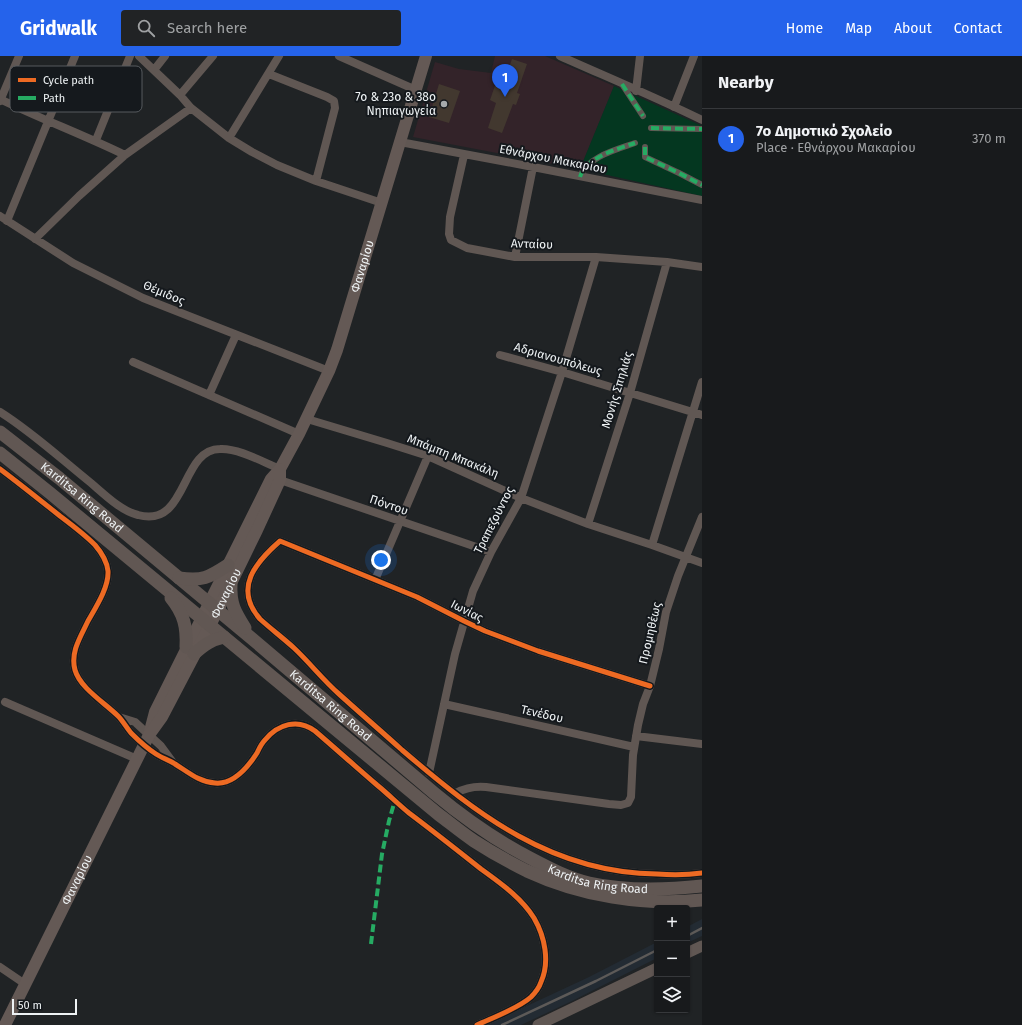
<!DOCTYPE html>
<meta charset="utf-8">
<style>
body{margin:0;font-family:"Fira Sans",sans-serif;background:#212325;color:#f1f3f6}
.controls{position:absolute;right:12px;bottom:12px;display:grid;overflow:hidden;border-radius:4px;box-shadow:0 1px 3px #0004}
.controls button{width:36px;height:36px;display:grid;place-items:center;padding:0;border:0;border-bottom:1px solid #36383b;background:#181a1c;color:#f1f3f6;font:20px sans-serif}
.scale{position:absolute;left:12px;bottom:10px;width:65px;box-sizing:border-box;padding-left:4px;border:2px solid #eef2f4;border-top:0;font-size:11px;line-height:14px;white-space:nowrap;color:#eef2f4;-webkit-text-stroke:3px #15191d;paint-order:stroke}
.you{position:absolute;left:381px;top:504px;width:14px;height:14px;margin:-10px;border:3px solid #fff;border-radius:50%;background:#1a73e8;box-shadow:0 0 0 6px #1a73e833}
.badge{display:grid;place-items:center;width:26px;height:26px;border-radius:50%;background:#2563eb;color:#fff;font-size:13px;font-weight:700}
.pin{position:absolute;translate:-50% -33px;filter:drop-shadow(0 1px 2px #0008)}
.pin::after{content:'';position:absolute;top:21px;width:14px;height:12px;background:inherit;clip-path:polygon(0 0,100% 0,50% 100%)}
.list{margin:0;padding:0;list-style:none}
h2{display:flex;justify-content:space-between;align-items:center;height:52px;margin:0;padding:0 16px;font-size:17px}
h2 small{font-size:13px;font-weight:400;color:#9fa1a3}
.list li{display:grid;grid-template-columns:26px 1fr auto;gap:12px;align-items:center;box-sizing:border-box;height:60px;padding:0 16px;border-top:1px solid #36383b}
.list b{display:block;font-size:15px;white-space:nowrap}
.list p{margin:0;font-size:13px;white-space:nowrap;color:#9fa1a3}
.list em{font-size:13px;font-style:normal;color:#9fa1a3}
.icon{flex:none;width:22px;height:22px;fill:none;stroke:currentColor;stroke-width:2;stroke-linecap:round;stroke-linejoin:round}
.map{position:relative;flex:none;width:702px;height:969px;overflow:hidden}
header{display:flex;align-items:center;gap:24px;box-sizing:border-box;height:56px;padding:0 20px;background:#2563eb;color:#fff}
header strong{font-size:19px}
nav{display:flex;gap:22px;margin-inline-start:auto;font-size:14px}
.search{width:280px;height:36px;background:#212325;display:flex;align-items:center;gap:10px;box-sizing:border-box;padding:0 14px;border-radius:4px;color:#9fa1a3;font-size:15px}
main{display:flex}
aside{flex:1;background:#181a1c}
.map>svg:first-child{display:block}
.built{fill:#232b33}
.education{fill:#332329}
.green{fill:#043720}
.building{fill:#42382f}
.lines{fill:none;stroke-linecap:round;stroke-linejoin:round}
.pedestrian{stroke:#605753;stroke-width:6}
.minor{stroke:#605753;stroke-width:8}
.tertiary{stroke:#605753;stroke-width:11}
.secondary{stroke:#645955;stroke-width:12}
.primary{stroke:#615753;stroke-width:13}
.rail{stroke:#5d5a58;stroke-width:2.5}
.quiet{stroke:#26ab63;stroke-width:4;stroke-dasharray:8 4;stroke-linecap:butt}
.cycleway-casing{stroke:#15191d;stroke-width:8}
.cycleway{stroke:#ed6a23;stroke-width:5}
.poi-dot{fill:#a6aaac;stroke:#15191d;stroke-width:1.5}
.labels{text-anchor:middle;stroke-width:4;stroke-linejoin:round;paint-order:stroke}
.poi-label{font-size:12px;fill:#eef2f4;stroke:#15191d;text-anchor:end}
.street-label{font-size:12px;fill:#eef2f4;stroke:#15191d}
.key{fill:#15191d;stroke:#565a5e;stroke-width:1}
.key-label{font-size:11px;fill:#eef2f4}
</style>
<header>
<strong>Gridwalk</strong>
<div class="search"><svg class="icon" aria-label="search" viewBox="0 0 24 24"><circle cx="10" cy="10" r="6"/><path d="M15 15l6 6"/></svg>Search here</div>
<nav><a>Home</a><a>Map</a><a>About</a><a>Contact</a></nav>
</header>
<main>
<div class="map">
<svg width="702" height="969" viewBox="0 0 702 969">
<rect width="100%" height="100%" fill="#202325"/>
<path class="built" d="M702,863v17l-15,7v-16z
M657,886v16l-85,43 -51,24h-35l103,-48z"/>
<path class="education" d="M495,0h50l69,30 -34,83 -167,-32 22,-75 24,7 32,4z"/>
<path class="green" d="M614,30l88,40v70l-122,-27z"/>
<path class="building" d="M512,3l15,5 -10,29 3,1 -4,11 -3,-1 -11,29 -14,-5 8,-25 -6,-3 8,-23 7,2z
M439,28l21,7 -11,32 -20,-6z"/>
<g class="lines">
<path class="pedestrian" d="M622,28l21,32
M651,72l51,1
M645,91v10l34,16 23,12
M580,121c6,-20 38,-28 55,-34"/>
<path class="minor" d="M139,0l41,39 11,13 38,30 23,14 25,13 39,16 66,22
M339,0l77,34
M560,0c47,21 95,41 142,64
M154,14l11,-14
M269,18l58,23 7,4 1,7 -19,73
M636,35l4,-35
M180,39l33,-39
M0,43c41,20 84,36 125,56
M0,45l19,-45
M674,51l20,-51
M229,82l50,-82
M96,84l34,-84
M400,86l133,25 169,33
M464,99l-14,62 -1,17 2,6 16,8 48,9h81l71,5 35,5
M0,160l73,47 70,35 186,73
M7,165l68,-165
M35,183l44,-43 46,-41 66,-47
M515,201l18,-90
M500,299l62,17 140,43
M133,306l166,72
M209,339l27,-60
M0,356c32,20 61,47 91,71 13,11 30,28 47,32 50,14 42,-66 82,-66 18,-1 43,13 60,20
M307,363l80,24 41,13 93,42 67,26 64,21 50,18
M0,413c20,15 40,31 60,47 12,9 24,18 35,29 6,7 12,16 13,26 1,16 -12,36 -20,50 -7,15 -18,31 -13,49 5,18 30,33 43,46 5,5 8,11 13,17 6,6 17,16 25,21 6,4 13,6 19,10 13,8 24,18 40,19 19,2 33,-16 42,-30 2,-4 4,-9 8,-13 13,-16 33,-22 50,-9 21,18 41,36 62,54 11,9 21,19 32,28 24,18 48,37 72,56 19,14 40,28 53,49 11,19 16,44 7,64 -2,6 -6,11 -10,15 -12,11 -39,21 -54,28
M280,424l211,72
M588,468l42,-131 37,-131
M652,489l50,-163
M375,524l53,-124
M650,630l-112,-35 -53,-20 -21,-10 -47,-24 -137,-56c-24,21 -47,47 -20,78 11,10 23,19 34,29 16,15 29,32 45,46 21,19 42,37 63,56 76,65 150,123 255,124 15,1 30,1 45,-1
M5,646l132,57
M444,648l190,43
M119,661l16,5 14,13 12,11 11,15
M636,680l66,8
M429,717l26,-119 18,-63 18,-39 30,-54 41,-126 34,-115
M456,737c9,-5 19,-7 30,-6l123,17 12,1 7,-2 3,-6 2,-42 5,-30 5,-21 7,-18 9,-37 7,-37 12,-36 24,-59
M0,911l25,17"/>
<path class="tertiary" d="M687,897l15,-7
M538,969l119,-57"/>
<g class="secondary">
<path id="s1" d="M149,679l6,-23 116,-233 9,-10 19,-35 30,-63 8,-21 89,-294"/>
<path id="s2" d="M5,969l144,-290 13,-18 56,-107 39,-80 23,-50v-11"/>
</g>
<g class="primary">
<path id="s3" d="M0,376l59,46 120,100 71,59 184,156c30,25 61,47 96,65 19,10 38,20 59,25 36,8 76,7 113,3"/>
<path d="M0,397l50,40 388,321c12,9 24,19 36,27 17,11 35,21 53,30 54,25 116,35 175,29"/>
<path d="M179,522c24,3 29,0 49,-13"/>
<path d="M231,528c-1,20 4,28 14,44"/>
<path d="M171,542c13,16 16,29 15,49"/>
<path d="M194,598c10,-9 17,-14 30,-17"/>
</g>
<path class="rail" d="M687,880l15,-8
M502,969l94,-44 61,-31"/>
<path class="quiet" d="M622,28l21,32
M651,72l51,1
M645,91v10l34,16 23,12
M580,121c6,-20 38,-28 55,-34
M371,888l11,-90 7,-33 6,-21"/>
<g class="cycleway-casing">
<path id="cycleway" d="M0,413c20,15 40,31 60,47 12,9 24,18 35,29 6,7 12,16 13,26 1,16 -12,36 -20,50 -7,15 -18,31 -13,49 5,18 30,33 43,46 5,5 8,11 13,17 6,6 17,16 25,21 6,4 13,6 19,10 13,8 24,18 40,19 19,2 33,-16 42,-30 2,-4 4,-9 8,-13 13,-16 33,-22 50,-9 21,18 41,36 62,54 11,9 21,19 32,28 24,18 48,37 72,56 19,14 40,28 53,49 11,19 16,44 7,64 -2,6 -6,11 -10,15 -12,11 -39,21 -54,28
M650,630l-112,-35 -53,-20 -21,-10 -47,-24 -137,-56c-24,21 -47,47 -20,78 11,10 23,19 34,29 16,15 29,32 45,46 21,19 42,37 63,56 76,65 150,123 255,124 15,1 30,1 45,-1"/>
</g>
<use href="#cycleway" class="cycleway"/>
</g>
<circle class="poi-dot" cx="444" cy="48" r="4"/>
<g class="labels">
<g class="poi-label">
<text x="436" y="45">7ο &amp; 23ο &amp; 38ο<tspan x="436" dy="14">Νηπιαγωγεία</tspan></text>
</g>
<g class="street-label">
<text transform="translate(553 103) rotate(11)" y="4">Εθνάρχου Μακαρίου</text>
<text transform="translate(532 188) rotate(2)" y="4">Ανταίου</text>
<text dy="4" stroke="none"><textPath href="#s1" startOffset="517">Φαναρίου</textPath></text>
<text transform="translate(164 237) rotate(23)" y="4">Θέμιδος</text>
<text transform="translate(558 303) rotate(16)" y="4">Αδριανουπόλεως</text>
<text transform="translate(617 334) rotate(-73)" y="4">Μονής Σπηλιάς</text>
<text transform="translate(453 400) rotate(22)" y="4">Μπάμπη Μπακάλη</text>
<text dy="4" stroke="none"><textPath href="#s3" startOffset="105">Karditsa Ring Road</textPath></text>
<text transform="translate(389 449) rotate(19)" y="4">Πόντου</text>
<text transform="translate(494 464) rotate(-63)" y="4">Τραπεζούντος</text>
<text dy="4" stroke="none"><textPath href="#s2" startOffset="485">Φαναρίου</textPath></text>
<text transform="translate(467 555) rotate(27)" y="4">Ιωνίας</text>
<text transform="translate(650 577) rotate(-77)" y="4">Προμηθέως</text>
<text dy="4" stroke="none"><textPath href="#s3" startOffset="429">Karditsa Ring Road</textPath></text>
<text transform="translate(542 658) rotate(13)" y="4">Τενέδου</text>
<text dy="4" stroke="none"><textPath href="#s3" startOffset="753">Karditsa Ring Road</textPath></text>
<text dy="4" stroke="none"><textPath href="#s2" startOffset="162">Φαναρίου</textPath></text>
</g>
</g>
<rect x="10" y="10" width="132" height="46" rx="6" class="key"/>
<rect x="18" y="22" width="18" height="4" fill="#ed6a23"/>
<rect x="18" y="40" width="18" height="4" fill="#26ab63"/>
<g class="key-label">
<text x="43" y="28">Cycle path</text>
<text x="43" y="46">Path</text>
</g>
</svg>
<div class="controls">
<button>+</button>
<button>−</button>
<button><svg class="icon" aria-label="layers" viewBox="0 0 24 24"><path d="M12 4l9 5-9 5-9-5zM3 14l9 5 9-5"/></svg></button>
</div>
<div class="scale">50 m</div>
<div class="you"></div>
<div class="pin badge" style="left:505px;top:41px">1</div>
</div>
<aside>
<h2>Nearby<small></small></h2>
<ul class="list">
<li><span class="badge">1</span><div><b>7ο Δημοτικό Σχολείο</b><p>Place · Εθνάρχου Μακαρίου</p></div><em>370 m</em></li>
</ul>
</aside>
</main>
